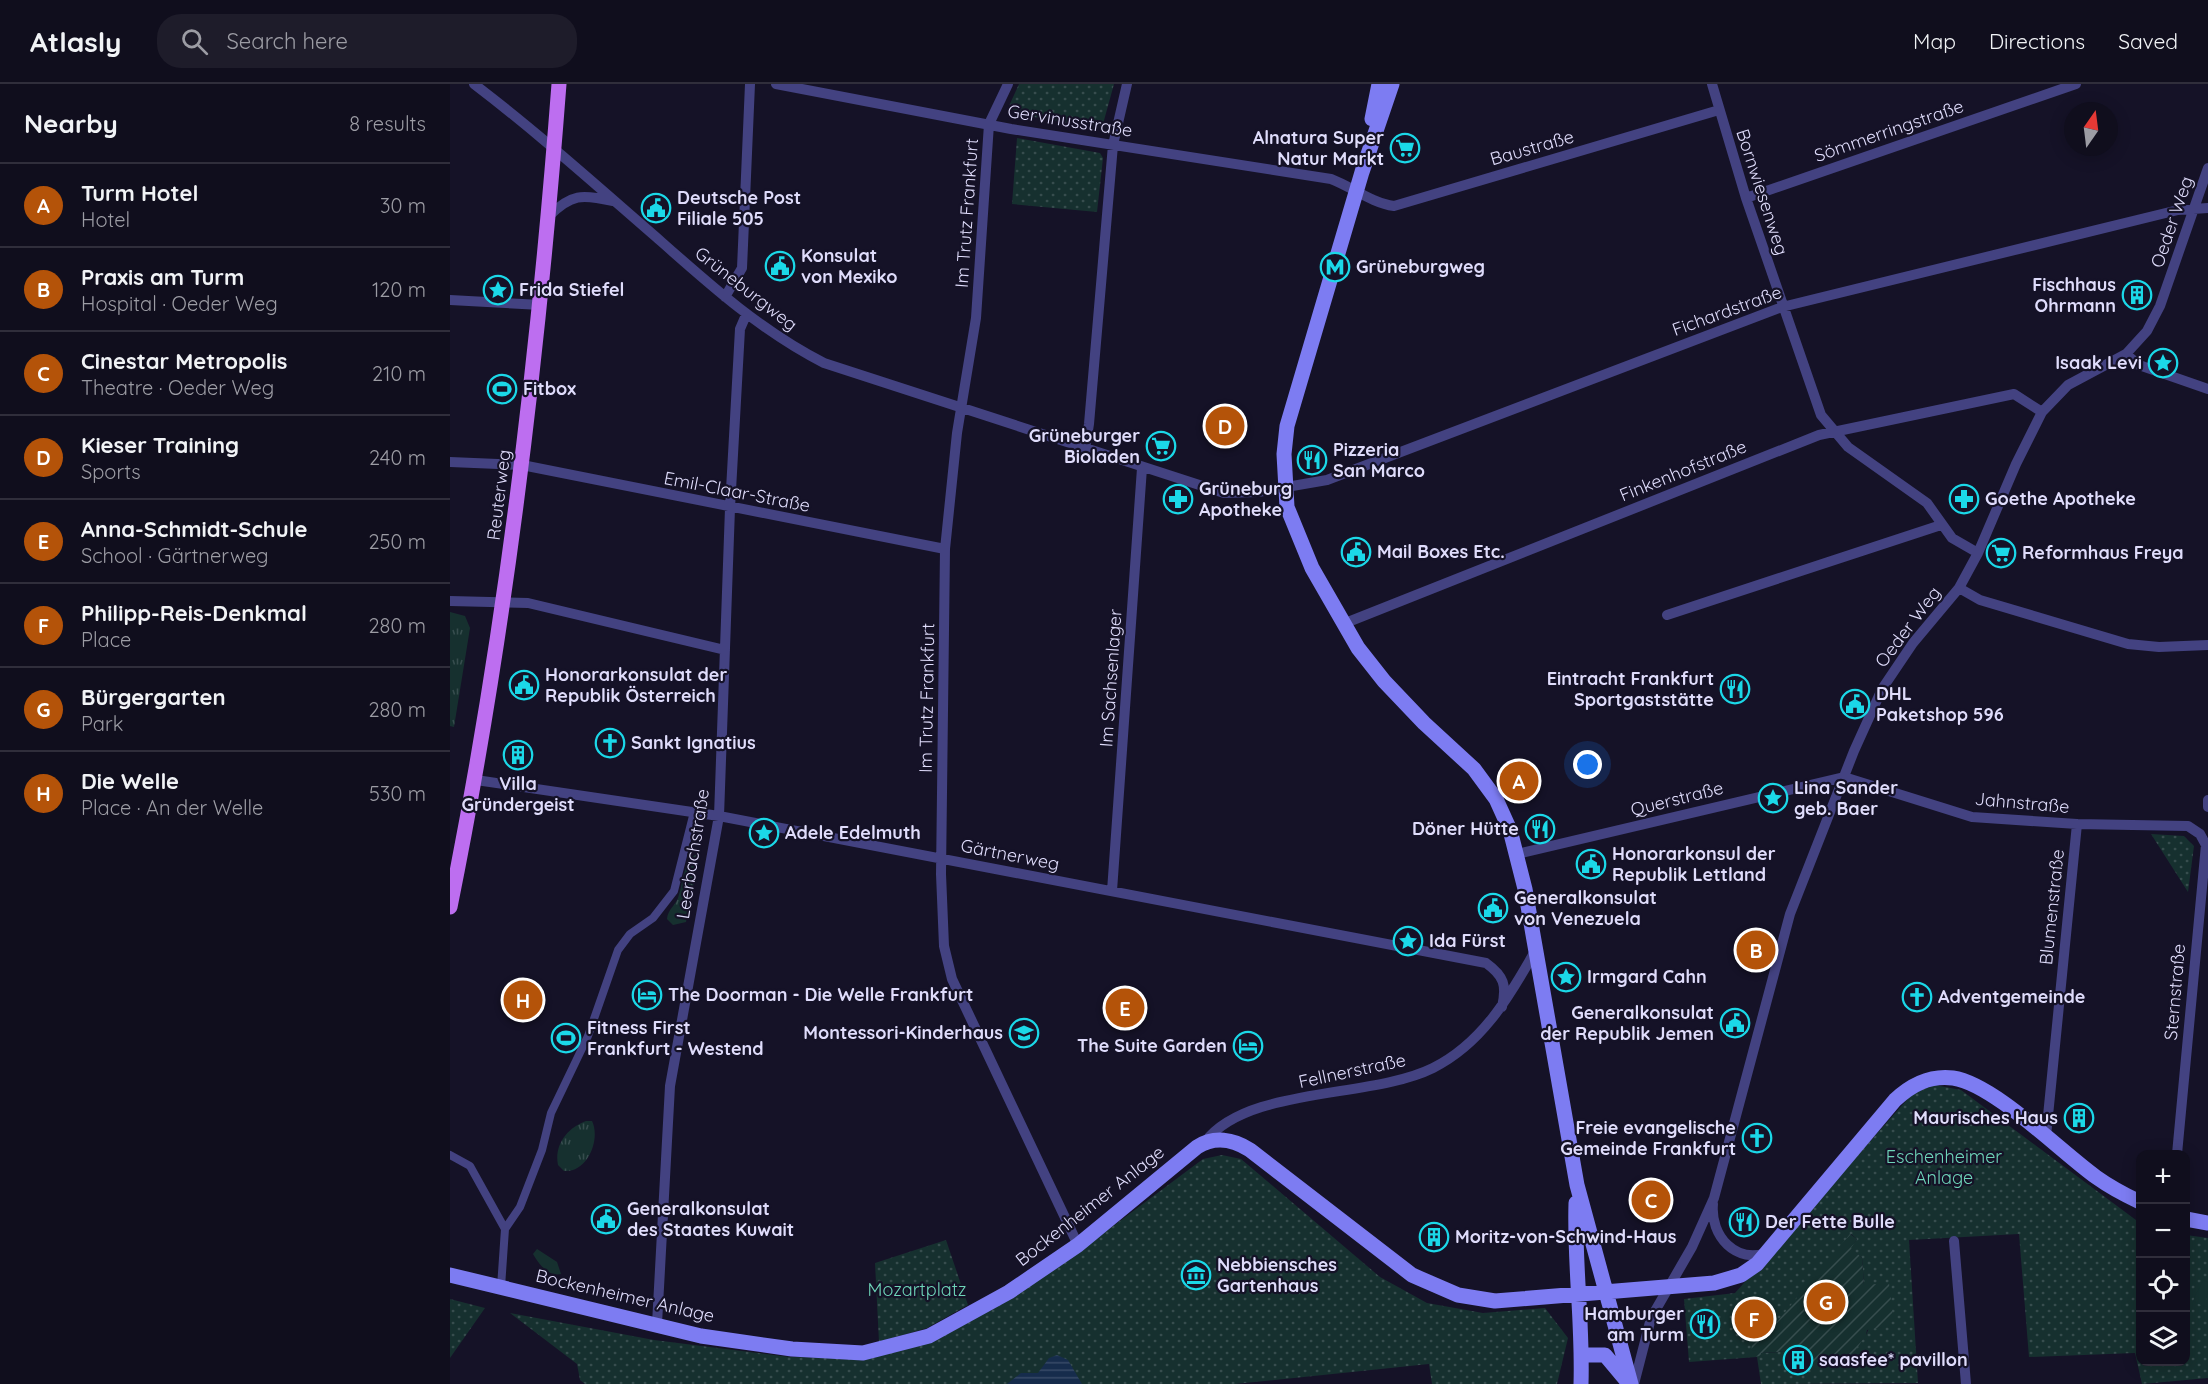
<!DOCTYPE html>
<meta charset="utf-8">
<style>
body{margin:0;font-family:Quicksand,sans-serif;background:#1e1c2a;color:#f1f3f6}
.controls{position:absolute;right:18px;bottom:18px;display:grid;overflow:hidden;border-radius:12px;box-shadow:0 3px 15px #0003}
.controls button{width:54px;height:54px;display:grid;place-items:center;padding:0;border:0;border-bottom:2px solid #302e3b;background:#100e1d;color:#f1f3f6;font:30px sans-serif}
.compass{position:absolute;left:1614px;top:18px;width:54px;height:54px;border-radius:50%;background:#100e1d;box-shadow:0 3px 15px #0003;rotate:14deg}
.you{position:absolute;left:1138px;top:681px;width:21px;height:21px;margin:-15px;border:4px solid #fff;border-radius:50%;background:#1a73e8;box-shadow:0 0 0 9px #1a73e833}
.badge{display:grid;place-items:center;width:39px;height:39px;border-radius:50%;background:#b45309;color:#fff;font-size:20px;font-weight:700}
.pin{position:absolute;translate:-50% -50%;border:3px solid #fff;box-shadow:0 2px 6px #0006}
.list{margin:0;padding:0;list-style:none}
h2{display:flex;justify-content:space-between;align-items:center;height:78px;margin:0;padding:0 24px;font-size:26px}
h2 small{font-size:20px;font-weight:400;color:#9c9ca4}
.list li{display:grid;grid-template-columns:39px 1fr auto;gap:18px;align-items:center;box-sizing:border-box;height:84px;padding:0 24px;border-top:2px solid #302e3b}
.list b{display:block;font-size:22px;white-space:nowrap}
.list p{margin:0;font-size:20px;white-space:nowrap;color:#9c9ca4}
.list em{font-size:20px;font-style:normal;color:#9c9ca4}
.icon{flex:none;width:33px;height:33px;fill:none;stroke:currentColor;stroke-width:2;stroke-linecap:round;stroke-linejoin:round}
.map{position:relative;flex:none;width:1758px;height:1300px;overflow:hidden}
header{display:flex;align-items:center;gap:36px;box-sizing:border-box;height:84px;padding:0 30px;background:#100e1d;border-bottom:2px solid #302e3b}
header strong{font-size:28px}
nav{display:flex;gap:33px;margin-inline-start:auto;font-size:21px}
.search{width:420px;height:54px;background:#1e1c2a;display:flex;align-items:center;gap:15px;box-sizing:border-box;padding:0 21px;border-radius:24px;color:#9c9ca4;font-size:22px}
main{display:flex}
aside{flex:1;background:#100e1d}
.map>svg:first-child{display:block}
.grass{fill:url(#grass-tufts)}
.park{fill:url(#park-dots);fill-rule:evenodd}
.garden{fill:url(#garden-furrows)}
.pitch{fill:#16302f}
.water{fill:url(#water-rules)}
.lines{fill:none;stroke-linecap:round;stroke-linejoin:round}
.pedestrian{stroke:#434281;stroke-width:8}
.minor{stroke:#434281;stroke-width:10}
.secondary{stroke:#7d7cf2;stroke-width:15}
.primary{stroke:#bd6ef0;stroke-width:15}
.labels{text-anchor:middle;stroke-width:4.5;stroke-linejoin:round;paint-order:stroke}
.street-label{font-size:18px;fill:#dfdcfb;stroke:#151227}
.poi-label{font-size:18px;font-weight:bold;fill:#dfdcfb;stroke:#151227;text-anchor:start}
.park-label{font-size:18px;fill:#6ed5b9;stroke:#151227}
</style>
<header>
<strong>Atlasly</strong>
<div class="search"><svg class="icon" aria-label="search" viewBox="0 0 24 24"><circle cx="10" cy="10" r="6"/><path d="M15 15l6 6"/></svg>Search here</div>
<nav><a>Map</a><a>Directions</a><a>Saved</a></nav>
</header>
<main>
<aside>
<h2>Nearby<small>8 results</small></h2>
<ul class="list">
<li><span class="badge">A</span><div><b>Turm Hotel</b><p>Hotel</p></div><em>30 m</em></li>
<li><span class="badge">B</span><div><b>Praxis am Turm</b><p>Hospital · Oeder Weg</p></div><em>120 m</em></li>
<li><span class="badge">C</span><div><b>Cinestar Metropolis</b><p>Theatre · Oeder Weg</p></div><em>210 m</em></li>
<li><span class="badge">D</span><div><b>Kieser Training</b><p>Sports</p></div><em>240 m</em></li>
<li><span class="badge">E</span><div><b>Anna-Schmidt-Schule</b><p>School · Gärtnerweg</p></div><em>250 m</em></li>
<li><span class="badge">F</span><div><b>Philipp-Reis-Denkmal</b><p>Place</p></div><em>280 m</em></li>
<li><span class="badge">G</span><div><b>Bürgergarten</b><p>Park</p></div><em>280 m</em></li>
<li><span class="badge">H</span><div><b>Die Welle</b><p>Place · An der Welle</p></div><em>530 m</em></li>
</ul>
</aside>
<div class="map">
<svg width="1758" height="1300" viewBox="0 0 1758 1300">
<defs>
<pattern id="grass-tufts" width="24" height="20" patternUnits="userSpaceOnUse" patternTransform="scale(1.5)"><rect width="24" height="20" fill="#16302f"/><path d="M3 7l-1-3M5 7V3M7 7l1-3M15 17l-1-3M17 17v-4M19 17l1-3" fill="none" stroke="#374d4e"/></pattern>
<pattern id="park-dots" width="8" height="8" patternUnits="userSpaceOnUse" patternTransform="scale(1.5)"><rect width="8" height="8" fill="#16302f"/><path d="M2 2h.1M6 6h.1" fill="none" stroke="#374d4e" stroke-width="1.8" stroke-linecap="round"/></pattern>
<pattern id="garden-furrows" width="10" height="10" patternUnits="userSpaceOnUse" patternTransform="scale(1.5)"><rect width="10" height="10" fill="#16302f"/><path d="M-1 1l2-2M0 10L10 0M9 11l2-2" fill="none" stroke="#374d4e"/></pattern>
<pattern id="water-rules" width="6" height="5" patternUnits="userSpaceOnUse" patternTransform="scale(1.5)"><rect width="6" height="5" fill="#162c4c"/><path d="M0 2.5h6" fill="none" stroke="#374a67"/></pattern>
</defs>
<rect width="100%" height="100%" fill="#151227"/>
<path class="grass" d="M0,528l15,4 5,12 -16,99 -4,-1z
M247,769c3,4 -9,59 -11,69l-13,3 -6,-6c1,-10 8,-13 11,-21 6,-17 4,-34 19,-45z
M136,1037h6c9,19 -5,52 -28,50l-6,-6c-4,-20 9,-37 28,-44z
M87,1165l20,13 4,12c-13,3 -22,-10 -28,-20z"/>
<path class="park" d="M569,0h95l-11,40 -7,4 -79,-14 -8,-8z
M567,54l83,15 3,5 -6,54 -85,-8z
M1701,750l33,2 10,10 -6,46z
M1485,1001l26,5 179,133v139h46v-127l22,3v140l-66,6 -7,-31 -106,4 -10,-123 -110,6 9,143 -157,1 -4,-27 -68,5 -5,-63 51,-6 178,-200zM1401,1150l6,5 -7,9 12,10 2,27 18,42 -13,1 -3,7 -54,15 -51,3 10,-23z
M772,1071l19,4 139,118 47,26 56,10 62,-5 23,30 -11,46h-125l-3,-20 -194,20h-650l-5,-4 -3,-16 -67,-51 144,27 136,17 75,1 64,-16 152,-92 122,-91z
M496,1156l22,65 -41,23 -48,14 -4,-79z
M0,1215l35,9 -35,50z"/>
<path class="garden" d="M1400,1150l7,5 -6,9 11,10 2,27 25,-2 4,34 -11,10 -15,3 -1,5 -22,32 -31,1 -2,-18 -50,3v3l-9,1 -1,-26 20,-2z"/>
<path class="pitch" d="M1753,1196l5,2 -2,25 -13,-6z"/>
<path class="water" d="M607,1271l11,5 14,24h-75l14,-11h17l11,-15z"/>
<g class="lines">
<path class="pedestrian" d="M0,1071l20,11 35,63
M51,1203l4,-58 15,-22 22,-57 9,-37 37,-77 30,-86 12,-16 23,-16 21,-27 20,-79"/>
<path class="minor" d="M24,0c63,48 122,101 182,153 53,47 105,94 168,126l400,130 34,-1 69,-12 455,-173 396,-97 30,-2
M326,0l235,45 320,50c21,8 41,24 63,27l325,-96
M558,0l-19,40 -13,194 -19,115 -12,116 -4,325 3,72 8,33 126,266
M1262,0l34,114 75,217 27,32 79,56 25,35 26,15
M1296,114l330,-114
M99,132c22,-22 33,-22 63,-15
M275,213l17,-29 8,-184
M0,216l91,5
M1676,270l13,11 69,24
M635,365l4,-25 24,-279 14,-61
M0,378l72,3 423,84
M1509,504l21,12 148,44 31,3 49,-2
M0,517l78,2 197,47
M1217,531l274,-90
M893,540l476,-189 195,-41 28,18
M26,696l243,36 767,147c18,13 21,22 16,44
M1758,716v7
M1067,770l327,-77 128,40 105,7 111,2 12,8 6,11 -29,309
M662,807l30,-423
M1596,1052l31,-312
M755,1058c42,-56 166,-43 228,-74 48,-24 75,-69 101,-115
M1263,1120c-3,32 23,61 56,48
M1504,1157l12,143
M207,1240l13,-238 49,-270 11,-308 10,-179 6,-14
M1184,1300l17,-66 41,-71 22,-49 76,-284 64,-163 28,-62 31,-46 46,-55 19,-35 38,-89 26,-52 26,-27 58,-31 21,-23 13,-25 48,-138"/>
<path class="secondary" d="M942,0l-30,88 -75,254 -3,28 3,53 25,61 46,80 26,33 40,42 50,46 22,30 14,31 15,59 52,296 54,199
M922,35l7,-35
M1126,1119c-2,60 7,120 5,181
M1736,1135l22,4
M0,1191l251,61 91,13 71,4 66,-17 80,-44 69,-47 119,-98c17,-11 36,-8 53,3l162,125 46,20 37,6 219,-18 27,-8 16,-11 138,-164c16,-15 34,-25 58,-22 41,6 108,74 143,99 14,10 29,18 44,25
M1132,1271h23l21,25"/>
<path class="primary" d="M0,823c55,-272 88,-546 109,-823"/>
</g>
<defs>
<g id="supermarket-ring" transform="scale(1.5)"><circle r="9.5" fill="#151227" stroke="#1bd8e8" stroke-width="1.5"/><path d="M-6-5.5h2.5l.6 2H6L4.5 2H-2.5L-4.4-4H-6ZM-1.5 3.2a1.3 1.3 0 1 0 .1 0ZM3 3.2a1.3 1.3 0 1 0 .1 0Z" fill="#1bd8e8"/></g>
<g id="civic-ring" transform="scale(1.5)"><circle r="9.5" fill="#151227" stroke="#1bd8e8" stroke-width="1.5"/><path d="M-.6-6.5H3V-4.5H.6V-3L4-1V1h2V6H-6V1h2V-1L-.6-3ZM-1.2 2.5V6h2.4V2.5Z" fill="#1bd8e8"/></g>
<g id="metro-ring" transform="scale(1.5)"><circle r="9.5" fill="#151227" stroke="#1bd8e8" stroke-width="1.5"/><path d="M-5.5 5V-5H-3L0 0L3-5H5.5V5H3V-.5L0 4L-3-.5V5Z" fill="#1bd8e8"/></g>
<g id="sight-ring" transform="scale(1.5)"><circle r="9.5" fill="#151227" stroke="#1bd8e8" stroke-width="1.5"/><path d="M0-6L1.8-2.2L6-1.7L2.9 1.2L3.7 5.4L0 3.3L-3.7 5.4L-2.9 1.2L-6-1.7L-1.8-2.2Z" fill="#1bd8e8"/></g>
<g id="building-ring" transform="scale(1.5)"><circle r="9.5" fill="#151227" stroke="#1bd8e8" stroke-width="1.5"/><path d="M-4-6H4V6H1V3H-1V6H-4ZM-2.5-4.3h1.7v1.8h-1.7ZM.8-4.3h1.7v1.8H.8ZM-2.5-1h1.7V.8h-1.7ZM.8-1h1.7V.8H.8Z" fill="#1bd8e8"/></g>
<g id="stadium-ring" transform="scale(1.5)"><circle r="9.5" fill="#151227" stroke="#1bd8e8" stroke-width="1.5"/><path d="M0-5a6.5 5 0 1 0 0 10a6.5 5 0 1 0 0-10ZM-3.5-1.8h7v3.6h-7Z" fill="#1bd8e8"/></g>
<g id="restaurant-ring" transform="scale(1.5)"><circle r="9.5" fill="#151227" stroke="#1bd8e8" stroke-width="1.5"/><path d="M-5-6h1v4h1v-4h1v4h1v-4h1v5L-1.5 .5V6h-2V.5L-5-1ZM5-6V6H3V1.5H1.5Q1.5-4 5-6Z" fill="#1bd8e8"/></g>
<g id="pharmacy-ring" transform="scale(1.5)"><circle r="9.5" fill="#151227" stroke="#1bd8e8" stroke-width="1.5"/><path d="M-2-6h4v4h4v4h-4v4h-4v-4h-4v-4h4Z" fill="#1bd8e8"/></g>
<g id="church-ring" transform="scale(1.5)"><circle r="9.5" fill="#151227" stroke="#1bd8e8" stroke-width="1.5"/><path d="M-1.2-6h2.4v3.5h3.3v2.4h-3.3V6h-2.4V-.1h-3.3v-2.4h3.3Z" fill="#1bd8e8"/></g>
<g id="hotel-ring" transform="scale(1.5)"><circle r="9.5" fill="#151227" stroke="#1bd8e8" stroke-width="1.5"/><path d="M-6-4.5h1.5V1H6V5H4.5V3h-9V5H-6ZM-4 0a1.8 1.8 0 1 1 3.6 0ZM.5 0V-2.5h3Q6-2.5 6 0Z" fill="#1bd8e8"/></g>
<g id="school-ring" transform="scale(1.5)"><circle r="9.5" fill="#151227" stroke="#1bd8e8" stroke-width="1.5"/><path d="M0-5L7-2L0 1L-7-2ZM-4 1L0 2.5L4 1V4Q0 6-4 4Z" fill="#1bd8e8"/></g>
<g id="museum-ring" transform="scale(1.5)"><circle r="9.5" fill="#151227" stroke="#1bd8e8" stroke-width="1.5"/><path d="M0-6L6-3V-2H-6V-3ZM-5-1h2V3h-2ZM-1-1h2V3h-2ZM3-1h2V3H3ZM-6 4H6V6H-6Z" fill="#1bd8e8"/></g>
</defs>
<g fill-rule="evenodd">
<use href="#supermarket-ring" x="955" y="64"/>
<use href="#civic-ring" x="206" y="124"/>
<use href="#civic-ring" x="330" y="182"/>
<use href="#metro-ring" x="885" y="183"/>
<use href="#sight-ring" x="48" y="206"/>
<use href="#building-ring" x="1687" y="211"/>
<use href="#sight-ring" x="1713" y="279"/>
<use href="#stadium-ring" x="52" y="305"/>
<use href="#supermarket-ring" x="711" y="362"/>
<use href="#restaurant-ring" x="862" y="376"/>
<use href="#pharmacy-ring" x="728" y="415"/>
<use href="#pharmacy-ring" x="1514" y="415"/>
<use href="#civic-ring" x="906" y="468"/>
<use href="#supermarket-ring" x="1551" y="469"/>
<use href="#civic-ring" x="74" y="601"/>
<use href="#restaurant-ring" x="1285" y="605"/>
<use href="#civic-ring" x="1405" y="620"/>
<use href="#church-ring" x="160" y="659"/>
<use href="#building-ring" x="68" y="671"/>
<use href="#sight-ring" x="1323" y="714"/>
<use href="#restaurant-ring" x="1090" y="745"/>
<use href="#sight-ring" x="314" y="749"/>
<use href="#civic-ring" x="1141" y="780"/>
<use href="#civic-ring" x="1043" y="824"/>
<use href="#sight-ring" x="958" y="857"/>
<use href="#sight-ring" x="1116" y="893"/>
<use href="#hotel-ring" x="197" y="911"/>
<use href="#church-ring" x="1467" y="913"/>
<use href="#civic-ring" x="1285" y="939"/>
<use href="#school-ring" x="574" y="949"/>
<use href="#stadium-ring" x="116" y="954"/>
<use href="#hotel-ring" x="798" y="962"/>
<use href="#building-ring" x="1629" y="1034"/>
<use href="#church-ring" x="1307" y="1054"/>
<use href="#civic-ring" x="156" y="1135"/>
<use href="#restaurant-ring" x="1294" y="1138"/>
<use href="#building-ring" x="984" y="1153"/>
<use href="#museum-ring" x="746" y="1191"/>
<use href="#restaurant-ring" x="1255" y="1240"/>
<use href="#building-ring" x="1348" y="1276"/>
</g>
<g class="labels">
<g class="street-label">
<text transform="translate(620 37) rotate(9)" y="6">Gervinusstraße</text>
<text transform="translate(1439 47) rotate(-19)" y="6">Sömmerringstraße</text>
<text transform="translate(1082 64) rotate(-16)" y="6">Baustraße</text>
<text transform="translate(1312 108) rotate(72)" y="6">Bornwiesenweg</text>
<text transform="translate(517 129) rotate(-86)" y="6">Im Trutz Frankfurt</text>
<text transform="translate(1722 138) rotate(-71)" y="6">Oeder Weg</text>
<text transform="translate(296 205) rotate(38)" y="6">Grüneburgweg</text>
<text transform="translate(1277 227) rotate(-20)" y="6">Fichardstraße</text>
<text transform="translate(1233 387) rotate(-22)" y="6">Finkenhofstraße</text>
<text transform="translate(287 408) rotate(11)" y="6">Emil-Claar-Straße</text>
<text transform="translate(49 411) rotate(-83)" y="6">Reuterweg</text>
<text transform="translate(1458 543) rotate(-53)" y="6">Oeder Weg</text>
<text transform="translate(661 594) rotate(-86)" y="6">Im Sachsenlager</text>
<text transform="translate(477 614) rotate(-89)" y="6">Im Trutz Frankfurt</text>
<text transform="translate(1227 715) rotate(-14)" y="6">Querstraße</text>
<text transform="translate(1572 719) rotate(5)" y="6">Jahnstraße</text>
<text transform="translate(243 770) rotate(-81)" y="6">Leerbachstraße</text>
<text transform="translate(560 771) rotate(11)" y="6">Gärtnerweg</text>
<text transform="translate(1602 823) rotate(-84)" y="6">Blumenstraße</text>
<text transform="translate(1725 908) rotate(-85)" y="6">Sternstraße</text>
<text transform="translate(902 987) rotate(-12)" y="6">Fellnerstraße</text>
<text transform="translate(640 1122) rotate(-38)" y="6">Bockenheimer Anlage</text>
<text transform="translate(175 1212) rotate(13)" y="6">Bockenheimer Anlage</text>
</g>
<g class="poi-label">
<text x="934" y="60" text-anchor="end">Alnatura Super<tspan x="934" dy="21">Natur Markt</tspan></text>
<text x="227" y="120">Deutsche Post<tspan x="227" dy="21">Filiale 505</tspan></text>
<text x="351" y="178">Konsulat<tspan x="351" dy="21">von Mexiko</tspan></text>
<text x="906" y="189">Grüneburgweg</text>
<text x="1666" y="207" text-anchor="end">Fischhaus<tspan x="1666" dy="21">Ohrmann</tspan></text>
<text x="69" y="212">Frida Stiefel</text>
<text x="1692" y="285" text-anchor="end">Isaak Levi</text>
<text x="73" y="311">Fitbox</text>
<text x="690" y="358" text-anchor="end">Grüneburger<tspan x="690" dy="21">Bioladen</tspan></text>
<text x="883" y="372">Pizzeria<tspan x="883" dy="21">San Marco</tspan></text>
<text x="749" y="411">Grüneburg<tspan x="749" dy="21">Apotheke</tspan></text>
<text x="1535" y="421">Goethe Apotheke</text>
<text x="927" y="474">Mail Boxes Etc.</text>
<text x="1572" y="475">Reformhaus Freya</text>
<text x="95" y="597">Honorarkonsulat der<tspan x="95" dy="21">Republik Österreich</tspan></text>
<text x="1264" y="601" text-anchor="end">Eintracht Frankfurt<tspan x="1264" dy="21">Sportgaststätte</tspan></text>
<text x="1426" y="616">DHL<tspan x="1426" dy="21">Paketshop 596</tspan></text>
<text x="181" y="665">Sankt Ignatius</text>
<text x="68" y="706" text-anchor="middle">Villa<tspan x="68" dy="21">Gründergeist</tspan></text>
<text x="1344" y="710">Lina Sander<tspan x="1344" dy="21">geb. Baer</tspan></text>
<text x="1069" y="751" text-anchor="end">Döner Hütte</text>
<text x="335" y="755">Adele Edelmuth</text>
<text x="1162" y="776">Honorarkonsul der<tspan x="1162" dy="21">Republik Lettland</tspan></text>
<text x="1064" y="820">Generalkonsulat<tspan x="1064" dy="21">von Venezuela</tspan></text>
<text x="979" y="863">Ida Fürst</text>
<text x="1137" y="899">Irmgard Cahn</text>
<text x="218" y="917">The Doorman - Die Welle Frankfurt</text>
<text x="1488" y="919">Adventgemeinde</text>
<text x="1264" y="935" text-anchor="end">Generalkonsulat<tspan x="1264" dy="21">der Republik Jemen</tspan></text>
<text x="137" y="950">Fitness First<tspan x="137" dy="21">Frankfurt - Westend</tspan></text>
<text x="553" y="955" text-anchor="end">Montessori-Kinderhaus</text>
<text x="777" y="968" text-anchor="end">The Suite Garden</text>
<text x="1608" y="1040" text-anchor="end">Maurisches Haus</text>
<text x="1286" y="1050" text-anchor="end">Freie evangelische<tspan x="1286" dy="21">Gemeinde Frankfurt</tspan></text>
<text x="177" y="1131">Generalkonsulat<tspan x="177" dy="21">des Staates Kuwait</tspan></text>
<text x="1315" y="1144">Der Fette Bulle</text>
<text x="1005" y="1159">Moritz-von-Schwind-Haus</text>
<text x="767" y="1187">Nebbiensches<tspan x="767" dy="21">Gartenhaus</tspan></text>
<text x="1234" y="1236" text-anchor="end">Hamburger<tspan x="1234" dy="21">am Turm</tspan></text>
<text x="1369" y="1282">saasfee* pavillon</text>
</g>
<g class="park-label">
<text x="1494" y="1079">Eschenheimer<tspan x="1494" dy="21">Anlage</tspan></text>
<text x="467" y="1212">Mozartplatz</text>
</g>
</g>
</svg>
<div class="controls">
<button>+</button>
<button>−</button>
<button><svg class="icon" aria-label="locate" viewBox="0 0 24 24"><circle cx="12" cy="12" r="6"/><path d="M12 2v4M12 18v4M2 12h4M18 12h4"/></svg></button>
<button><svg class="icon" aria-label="layers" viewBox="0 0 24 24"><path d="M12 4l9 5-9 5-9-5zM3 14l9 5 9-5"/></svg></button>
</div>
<svg class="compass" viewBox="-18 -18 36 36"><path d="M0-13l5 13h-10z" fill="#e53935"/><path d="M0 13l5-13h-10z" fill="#9c9ca4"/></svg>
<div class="you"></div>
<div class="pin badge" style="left:1069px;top:697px">A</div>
<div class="pin badge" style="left:1306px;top:866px">B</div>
<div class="pin badge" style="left:1201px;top:1116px">C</div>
<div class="pin badge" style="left:775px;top:342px">D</div>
<div class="pin badge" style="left:675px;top:924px">E</div>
<div class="pin badge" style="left:1304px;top:1235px">F</div>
<div class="pin badge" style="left:1376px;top:1218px">G</div>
<div class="pin badge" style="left:73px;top:916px">H</div>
</div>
</main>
